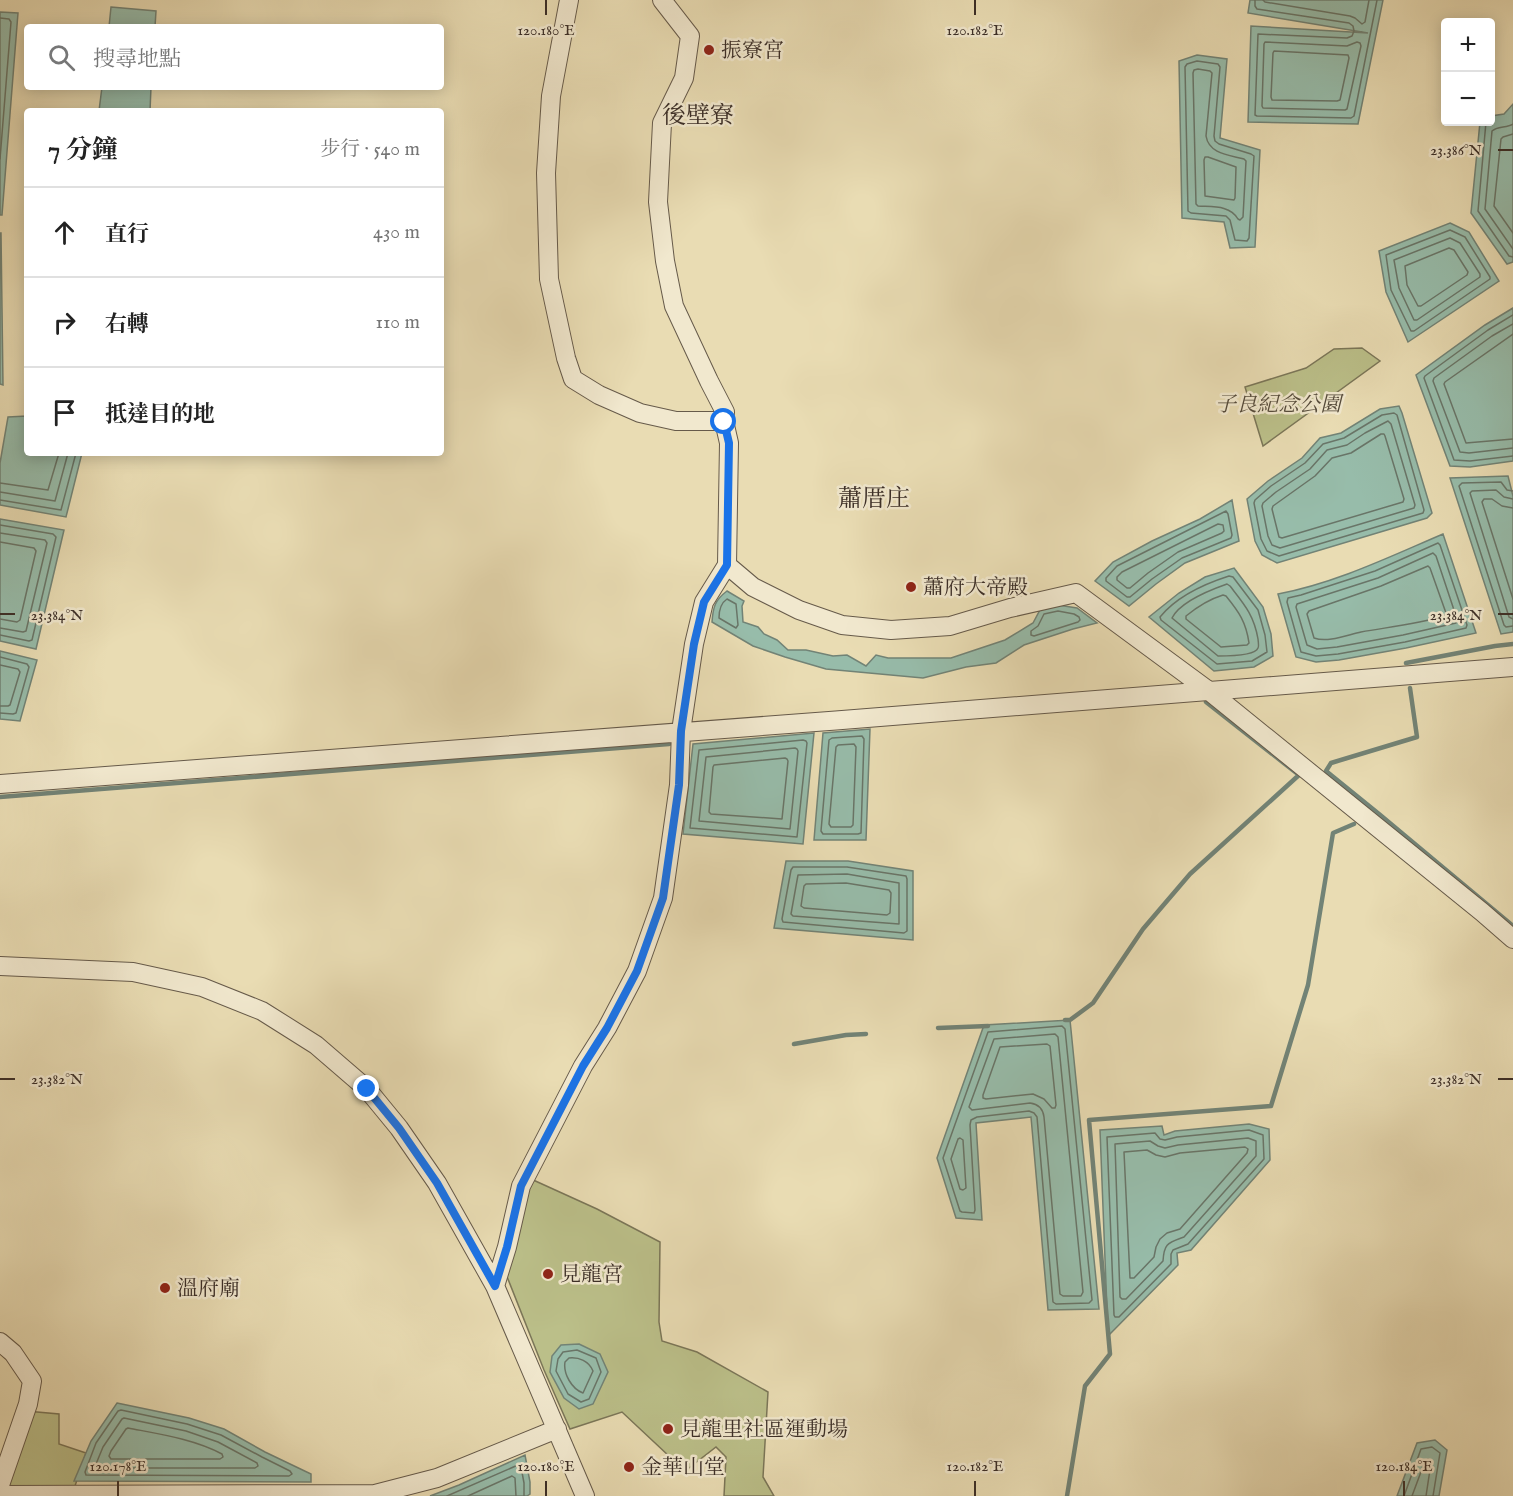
<!DOCTYPE html>
<html lang="zh-TW">
<meta charset="utf-8">
<style>
body{margin:0;font-family:"IM FELL English","Noto Serif TC",serif;background:#f6f6f6;color:#222}
.controls{position:absolute;right:18px;top:18px;display:grid;overflow:hidden;border-radius:6px;box-shadow:0 3px 15px #0003}
.controls button{width:54px;height:54px;display:grid;place-items:center;padding:0;border:0;border-bottom:2px solid #e0e0e0;background:#fff;color:#222;font:30px sans-serif}
.stop{position:absolute;width:18px;height:18px;margin:-14px;border:4px solid #1a73e8;border-radius:50%;background:#fff}
.stop.end{background:#1a73e8;border-color:#fff;box-shadow:0 2px 6px #0008}
.list{margin:0;padding:0;list-style:none}
h2{display:flex;justify-content:space-between;align-items:center;height:78px;margin:0;padding:0 24px;font-size:26px}
h2 small{font-size:20px;font-weight:400;color:#767676}
.list li{display:grid;grid-template-columns:39px 1fr auto;gap:18px;align-items:center;box-sizing:border-box;height:90px;padding:0 24px;border-top:2px solid #e0e0e0}
.list b{display:block;font-size:22px;white-space:nowrap}
.list em{font-size:20px;font-style:normal;color:#767676}
.icon{flex:none;width:33px;height:33px;fill:none;stroke:currentColor;stroke-width:2;stroke-linecap:round;stroke-linejoin:round}
.map{position:relative;flex:none;width:1513px;height:1496px;overflow:hidden}
.search{position:absolute;background:#fff;box-shadow:0 3px 15px #0003;left:24px;top:24px;width:420px;height:66px;display:flex;align-items:center;gap:15px;box-sizing:border-box;padding:0 21px;border-radius:6px;color:#767676;font-size:22px}
.panel{position:absolute;background:#fff;box-shadow:0 3px 15px #0003;left:24px;top:108px;width:420px;height:348px;border-radius:6px}
.map>svg:first-child{display:block}
.green{fill:#bbbf89;stroke:#7b7658;stroke-width:1.5}
.water{fill:#97bcaa;stroke:#728376;stroke-width:1.5}
.lines{fill:none;stroke-linecap:round;stroke-linejoin:round}
.shore{stroke:#697568;stroke-width:1.5}
.stream{stroke:#728376;stroke-width:4.5}
.minor-casing{stroke:#665a4a;stroke-width:20}
.minor{stroke:#f1e8ce;stroke-width:18}
.route{stroke:#1a73e8;stroke-width:8}
.ticks{fill:none;stroke:#3b2e27;stroke-width:2}
.poi-dot{fill:#8f2418;stroke:#f1e8ce;stroke-width:2}
.labels{text-anchor:middle;stroke-width:5;stroke-linejoin:round;paint-order:stroke}
.poi-label{font-size:21px;fill:#3b2e27;stroke:#f1e8ce;text-anchor:start}
.park-label{font-size:21px;font-style:italic;fill:#554b3b;stroke:#f1e8ce}
.quarter-label{font-size:24px;fill:#3b2e27;stroke:#f1e8ce}
.ticks-label{font-size:15px;text-anchor:middle;fill:#3b2e27;stroke:#f1e8ce;stroke-width:5;stroke-linejoin:round;paint-order:stroke}
</style>
<div class="map">
<svg width="1513" height="1496" viewBox="0 0 1513 1496">
<rect width="100%" height="100%" fill="#e9dcb3"/>
<filter id="stains"><feTurbulence type="fractalNoise" baseFrequency=".00333" numOctaves="4"/><feColorMatrix values="0 0 0 0 .2 0 0 0 0 .09 0 0 0 0 .02 0 0 0 .5 -.17"/></filter>
<radialGradient id="worn" r=".72"><stop offset=".6" stop-color="#630" stop-opacity="0"/><stop offset="1" stop-color="#630" stop-opacity=".3"/></radialGradient>
<path class="green" d="M1362,348l18,13 -117,85 -18,-59 61,-19 28,-19z
M531,1179l66,30 63,33 -1,80 3,19 35,11 71,40 -5,85 11,19h-50l2,-39 -10,-10 -31,24 -63,-59 -52,17 -26,-59 -42,-106z
M26,1411l33,3v30l27,9 -14,42 -72,-10z"/>
<path class="water" d="M1250,0h133l-25,124 -110,-2 3,-96 117,7 -120,-20z
M111,7l45,4 -1,16h-46z
M0,12l18,1 -16,202h-2z
M1197,55l30,4 -7,79 40,12 -5,97 -25,1 -6,-26 -42,-4 -3,-157z
M102,87h49l-1,24h-51z
M1513,104v158l-6,2 -36,-51 9,-91h10l1,-6 13,-2z
M1450,223l19,9 30,49 -91,61 -22,-50 -7,-41z
M0,233h1l2,152 -3,-1z
M1513,308v153l-43,6 -20,-1 -34,-91 69,-50z
M1399,406l3,7 30,100 -5,5 -150,45 -15,-8 -7,-14 -8,-42 21,-18 34,-23 18,-20 21,-5 39,-24z
M27,416v37h55l-16,64 -66,-12v-42l8,-46z
M1508,476l5,20v136l-12,2 -51,-156z
M1232,500l7,41 -54,22 -29,21 -27,22 -34,-25 18,-19 39,-21 48,-22z
M0,519l64,11 -28,119 -36,-8z
M1443,534l33,99 -70,15 -67,12 -23,2 -20,-5 -18,-63c58,-11 111,-37 165,-60z
M1234,568l29,39 8,27 2,22 -19,11 -40,4 -65,-54 30,-24 26,-16z
M727,591l17,10 -2,5 1,16 15,5 6,7 13,6 11,10h18l27,6 14,-1 19,11 10,-11 12,3h63l54,-18 28,-17 8,-15 17,-3 19,3 20,15 -24,6 -49,16 -28,18 -30,4 -43,11 -97,-9 -41,-12 -32,-11 -41,-24c1,-15 3,-22 15,-31z
M0,651l37,9 -17,61 -20,-2z
M870,729l-4,111h-52l9,-107z
M814,733l-11,111 -120,-10 10,-90z
M786,861h62l65,10v69l-139,-12z
M1070,1020l29,289 -51,1 -17,-193 -55,6 6,97 -26,-2 -19,-60 47,-133z
M1249,1124l20,5 1,31 -79,90 -14,3 1,12 -70,71 -8,-206 62,-4 2,9 11,-4z
M579,1344l21,10 8,18 -15,32 -14,5 -15,-11 -14,-26 2,-16 9,-11z
M117,1403l72,15 35,11 41,23 46,22v8l-237,-1 17,-40z
M1435,1440l12,10 -8,46h-42l20,-53z
M525,1455l5,27v12l-3,2h-97l29,-11z"/>
<g class="lines">
<path class="shore" d="M1255,0v6l2,3 92,14 4,3 1,5 -2,5 -5,2 -89,-4 -3,81 2,1 94,2 3,-2 23,-116
M1263,0l2,2 85,14 5,2 7,6 3,-2 4,-22
M0,18l9,1 2,3 -11,137
M1265,42l82,4 10,-4 3,1 1,3 -14,63 -2,1 -82,-2 -1,-2 2,-62z
M1274,51l74,4 1,3 -9,42 -3,1 -65,-1 -1,-3 2,-44z
M1197,61l21,3 2,3 -6,69 1,5 4,3 32,10 3,2 -5,82 -2,3 -12,-1 -5,-20 -4,-4 -35,-3 -3,-2 -3,-144 2,-3z
M1198,69l12,2 2,2 -6,63c3,18 23,19 38,23l2,2 -3,56 -3,3 -2,-1c-8,-14 -25,-12 -40,-13l-2,-2 -3,-131 1,-3z
M1486,122l-8,89 31,45 4,1
M1513,124c-6,4 -16,2 -21,7l-7,78 28,40
M1513,134l-10,3 -2,2 -7,67 19,27
M1205,157h3l28,10 -1,31 -1,2 -29,-4 -1,-36z
M1450,230l15,7 25,40v2l-76,52h-3l-20,-41 -5,-35z
M1450,238l10,5 20,31v3l-63,43h-3l-15,-32 -5,-28z
M1449,248l5,2 14,22 -1,3 -46,31h-3l-11,-21 -2,-19z
M1513,315l-25,15 -63,46 -1,2 30,82 16,1 43,-5
M1513,324l-21,12 -58,42 -1,3 27,71 9,1 44,-5
M1513,334l-68,48 -1,2 22,59 47,-4
M1394,413l3,2 27,95 -1,3 -144,43 -12,-5 -6,-12 -7,-36 1,-3 16,-14 34,-23 18,-19 21,-6 38,-23z
M1388,421l3,3 24,81 -1,3 -134,40 -8,-3 -4,-9 -6,-30 1,-3 13,-11 34,-23 17,-19 20,-5 18,-12z
M1381,434h3l1,2 19,63 -1,3 -121,36 -3,-1 -7,-28 1,-3 42,-30 17,-18 19,-5z
M0,483l48,7 11,-37
M1513,491l-6,-1 -6,-8 -39,1 -3,3 45,139 2,2 7,-1
M0,492l55,9 13,-48
M1513,499l-9,-2 -8,-7 -24,1 -2,2 39,124 4,2
M0,500l61,10 15,-57
M1513,508l-11,-2 -10,-7h-8l-2,3 31,97
M1226,511l2,3 4,21 -1,3 -49,20 -30,21 -22,18h-3l-21,-16v-3l11,-12z
M1218,524l5,1 1,6 -2,2 -44,19 -30,21 -18,15h-3l-10,-8v-3l5,-5z
M0,525l53,9 3,3 -24,103 -3,1 -29,-6
M0,533l45,7 2,3 -21,88 -3,1 -23,-4
M0,542l34,6 2,3 -16,69 -3,2 -17,-3
M1438,543l2,2 27,80 -1,3 -61,14 -67,12 -22,2 -15,-4 -14,-50 1,-4 13,-3 74,-24z
M1433,553l3,3 21,63 -1,4 -53,12 -66,12 -20,2 -10,-4 -11,-38 1,-3 81,-26z
M1428,566l2,2 16,45 -2,3c-27,8 -55,11 -83,16 -14,3 -33,11 -47,6l-7,-24 2,-3 72,-25z
M1229,576l4,1 25,33 7,25 2,17 -15,9 -35,3 -56,-44 -1,-3c17,-21 44,-33 69,-41z
M1227,584l3,2c14,18 24,29 28,53 0,0 1,8 0,9 -3,8 -32,8 -40,8l-46,-38c8,-16 38,-28 55,-34z
M1223,595l3,1c13,16 20,26 23,47l-2,2 -26,2 -35,-28v-3c11,-9 24,-17 37,-21z
M727,599l9,5 2,21 -2,3 -17,-10c0,-7 2,-15 8,-19z
M1058,611l16,3 5,3 1,3 -2,2 -44,14 -3,-1v-4l7,-5 6,-12z
M0,657l27,7 2,3 -13,46 -3,1 -13,-1
M0,665l18,4 2,3 -10,33 -2,1h-8
M862,736l2,3 -3,94 -3,1h-35l-2,-3 8,-91 3,-2z
M803,740l3,1 1,2 -10,94 -107,-9 9,-78z
M854,744l2,3 -3,78 -2,2h-20l-2,-3 7,-77 2,-2z
M795,748l2,1 1,2 -8,78 -91,-8 7,-64z
M785,758l2,1 1,2 -6,58 -71,-5 -2,-2 4,-45 1,-2z
M793,867h54l59,9 1,3v52l-3,2 -121,-11 -1,-3 9,-49z
M847,874l52,9v41l-106,-8 -2,-2 7,-39z
M846,883l43,7 2,3 -1,20 -3,2 -83,-7 -3,-2 3,-20 2,-2z
M1062,1026l3,3 27,271 -3,3 -33,1 -3,-2 -16,-185 -3,-4 -5,-2 -52,6 -6,3 -1,5 5,85 -1,3 -12,-1 -2,-1 -17,-53 45,-126z
M1055,1034l3,3 25,255 -2,4h-18l-3,-2 -16,-177c-1,-8 -6,-13 -14,-14l-58,7 -3,-3 25,-68z
M1047,1044l3,2 6,59 -1,3h-3l-8,-9 -11,-5 -47,5 -3,-1v-3l17,-48z
M1249,1130l14,5 1,24 -76,85 -15,6 -2,4v10l-52,53h-4l-1,-2 -7,-178 48,-4 5,6 5,1 12,-3z
M960,1138l3,2 3,48 -3,2 -3,-1 -9,-30 7,-20z
M1248,1138l8,3v15l-72,81c-16,6 -20,6 -21,24l-37,38h-4l-2,-2 -5,-153 35,-3 8,5 7,2 13,-3z
M1245,1147l3,2 -1,4 -67,76 -13,4 -7,6 -4,8 -2,10 -20,21h-4l-6,-126 23,-2 9,5 9,2 15,-4z
M577,1350l19,8 5,14 -12,27 -8,3 -13,-8 -12,-23 2,-12 5,-7z
M569,1358c10,-1 20,3 24,13l-10,22c-11,-4 -20,-19 -18,-31z
M121,1410l66,14 34,11 41,22 28,14 2,3 -3,2 -203,-1 -1,-3 11,-29 22,-32z
M124,1418l62,13 32,11 39,21 1,3 -3,2h-158l-1,-4 7,-17 19,-28z
M128,1428c31,6 66,11 94,26l1,3 -3,2h-109l-2,-3 2,-5 15,-22z
M447,1496l71,-31 3,2 3,16v13
M468,1496l44,-20 3,2 1,18
M1404,1496l17,-47 11,-2 8,6 -7,43
M1412,1496l13,-35 3,-2 3,4 -5,33"/>
<path class="stream" d="M1406,663l89,-17 18,-2
M0,797l669,-53
M1377,814h2l-53,-43 5,-8 86,-26 -7,-49
M1379,814l134,112
M1065,1020h5l23,-17 50,-74 47,-55 109,-99 -93,-73
M938,1028l50,-2
M794,1044l52,-9 20,-1
M1067,1496l18,-110 25,-32 -21,-234 182,-14 37,-121 25,-152 21,-9"/>
<g class="minor-casing">
<path id="minor" d="M569,0l-18,96 -5,77 3,106 17,79 7,21 26,16 41,18 36,8h48
M662,0l28,36 -6,42 -22,45 -4,79 7,59 9,45 35,75 16,31 -1,9 5,22 -2,122 26,22 46,23 43,15 49,5 59,-4 60,-18 66,-15 133,98 273,221 31,27
M0,784c504,-37 1009,-77 1513,-117
M0,966l133,6 69,15 60,24 54,34 51,44 32,39 38,55 58,103 90,210
M495,1286l12,-39 14,-61 62,-120 24,-38 30,-57 26,-73 16,-113 2,-54 13,-87 10,-42 23,-37
M0,1342l13,11 19,28 -4,23 -28,81
M0,1495l375,-1 62,-16 120,-49"/>
</g>
<use href="#minor" class="minor"/>
</g>
<g class="lines">
<path class="route" d="M367,1089l32,39 38,55 58,103 12,-39 14,-61 62,-120 24,-38 30,-57 26,-73 16,-113 2,-54 13,-87 10,-42 23,-37 2,-122 -5,-21"/>
</g>
<path class="ticks" d="M546,0v15M975,0v15M1498,150h15M0,614h15M1498,614h15M0,1079h15M1498,1079h15M118,1481v15M546,1481v15M975,1481v15M1404,1481v15"/>
<g class="poi-dot">
<circle cx="709" cy="50" r="6"/>
<circle cx="911" cy="587" r="6"/>
<circle cx="548" cy="1274" r="6"/>
<circle cx="165" cy="1288" r="6"/>
<circle cx="668" cy="1429" r="6"/>
<circle cx="629" cy="1467" r="6"/>
</g>
<g class="labels">
<g class="poi-label">
<text x="721" y="57">振寮宮</text>
<text x="923" y="594">蕭府大帝殿</text>
<text x="560" y="1281">見龍宮</text>
<text x="177" y="1295">溫府廟</text>
<text x="680" y="1436">見龍里社區運動場</text>
<text x="641" y="1474">金華山堂</text>
</g>
<g class="park-label">
<text x="1278" y="411">子良紀念公園</text>
</g>
<g class="quarter-label">
<text x="698" y="123">後壁寮</text>
<text x="874" y="506">蕭厝庄</text>
</g>
</g>
<g class="ticks-label">
<text x="546" y="35">120.180°E</text>
<text x="975" y="35">120.182°E</text>
<text x="1456" y="155">23.386°N</text>
<text x="57" y="620">23.384°N</text>
<text x="1456" y="620">23.384°N</text>
<text x="57" y="1084">23.382°N</text>
<text x="1456" y="1084">23.382°N</text>
<text x="118" y="1471">120.178°E</text>
<text x="546" y="1471">120.180°E</text>
<text x="975" y="1471">120.182°E</text>
<text x="1404" y="1471">120.184°E</text>
</g>
<rect width="100%" height="100%" filter="url(#stains)"/>
<rect width="100%" height="100%" fill="url(#worn)"/>
</svg>
<div class="controls">
<button>+</button>
<button>−</button>
</div>
<div class="stop" style="left:724px;top:422px"></div>
<div class="stop end" style="left:367px;top:1089px"></div>
<div class="search"><svg class="icon" aria-label="search" viewBox="0 0 24 24"><circle cx="10" cy="10" r="6"/><path d="M15 15l6 6"/></svg>搜尋地點</div>
<section class="panel">
<h2>7 分鐘<small>步行 · 540 m</small></h2>
<ul class="list">
<li><svg class="icon" aria-label="ahead" viewBox="0 0 24 24"><path d="M12 20V5M6 11l6-6 6 6"/></svg><div><b>直行</b></div><em>430 m</em></li>
<li><svg class="icon" aria-label="right" viewBox="0 0 24 24"><path d="M7 20v-9h11M14 6l5 5-5 5"/></svg><div><b>右轉</b></div><em>110 m</em></li>
<li><svg class="icon" aria-label="arrive" viewBox="0 0 24 24"><path d="M6 21V4h12l-3 4 3 4H6"/></svg><div><b>抵達目的地</b></div></li>
</ul>
</section>
</div>
